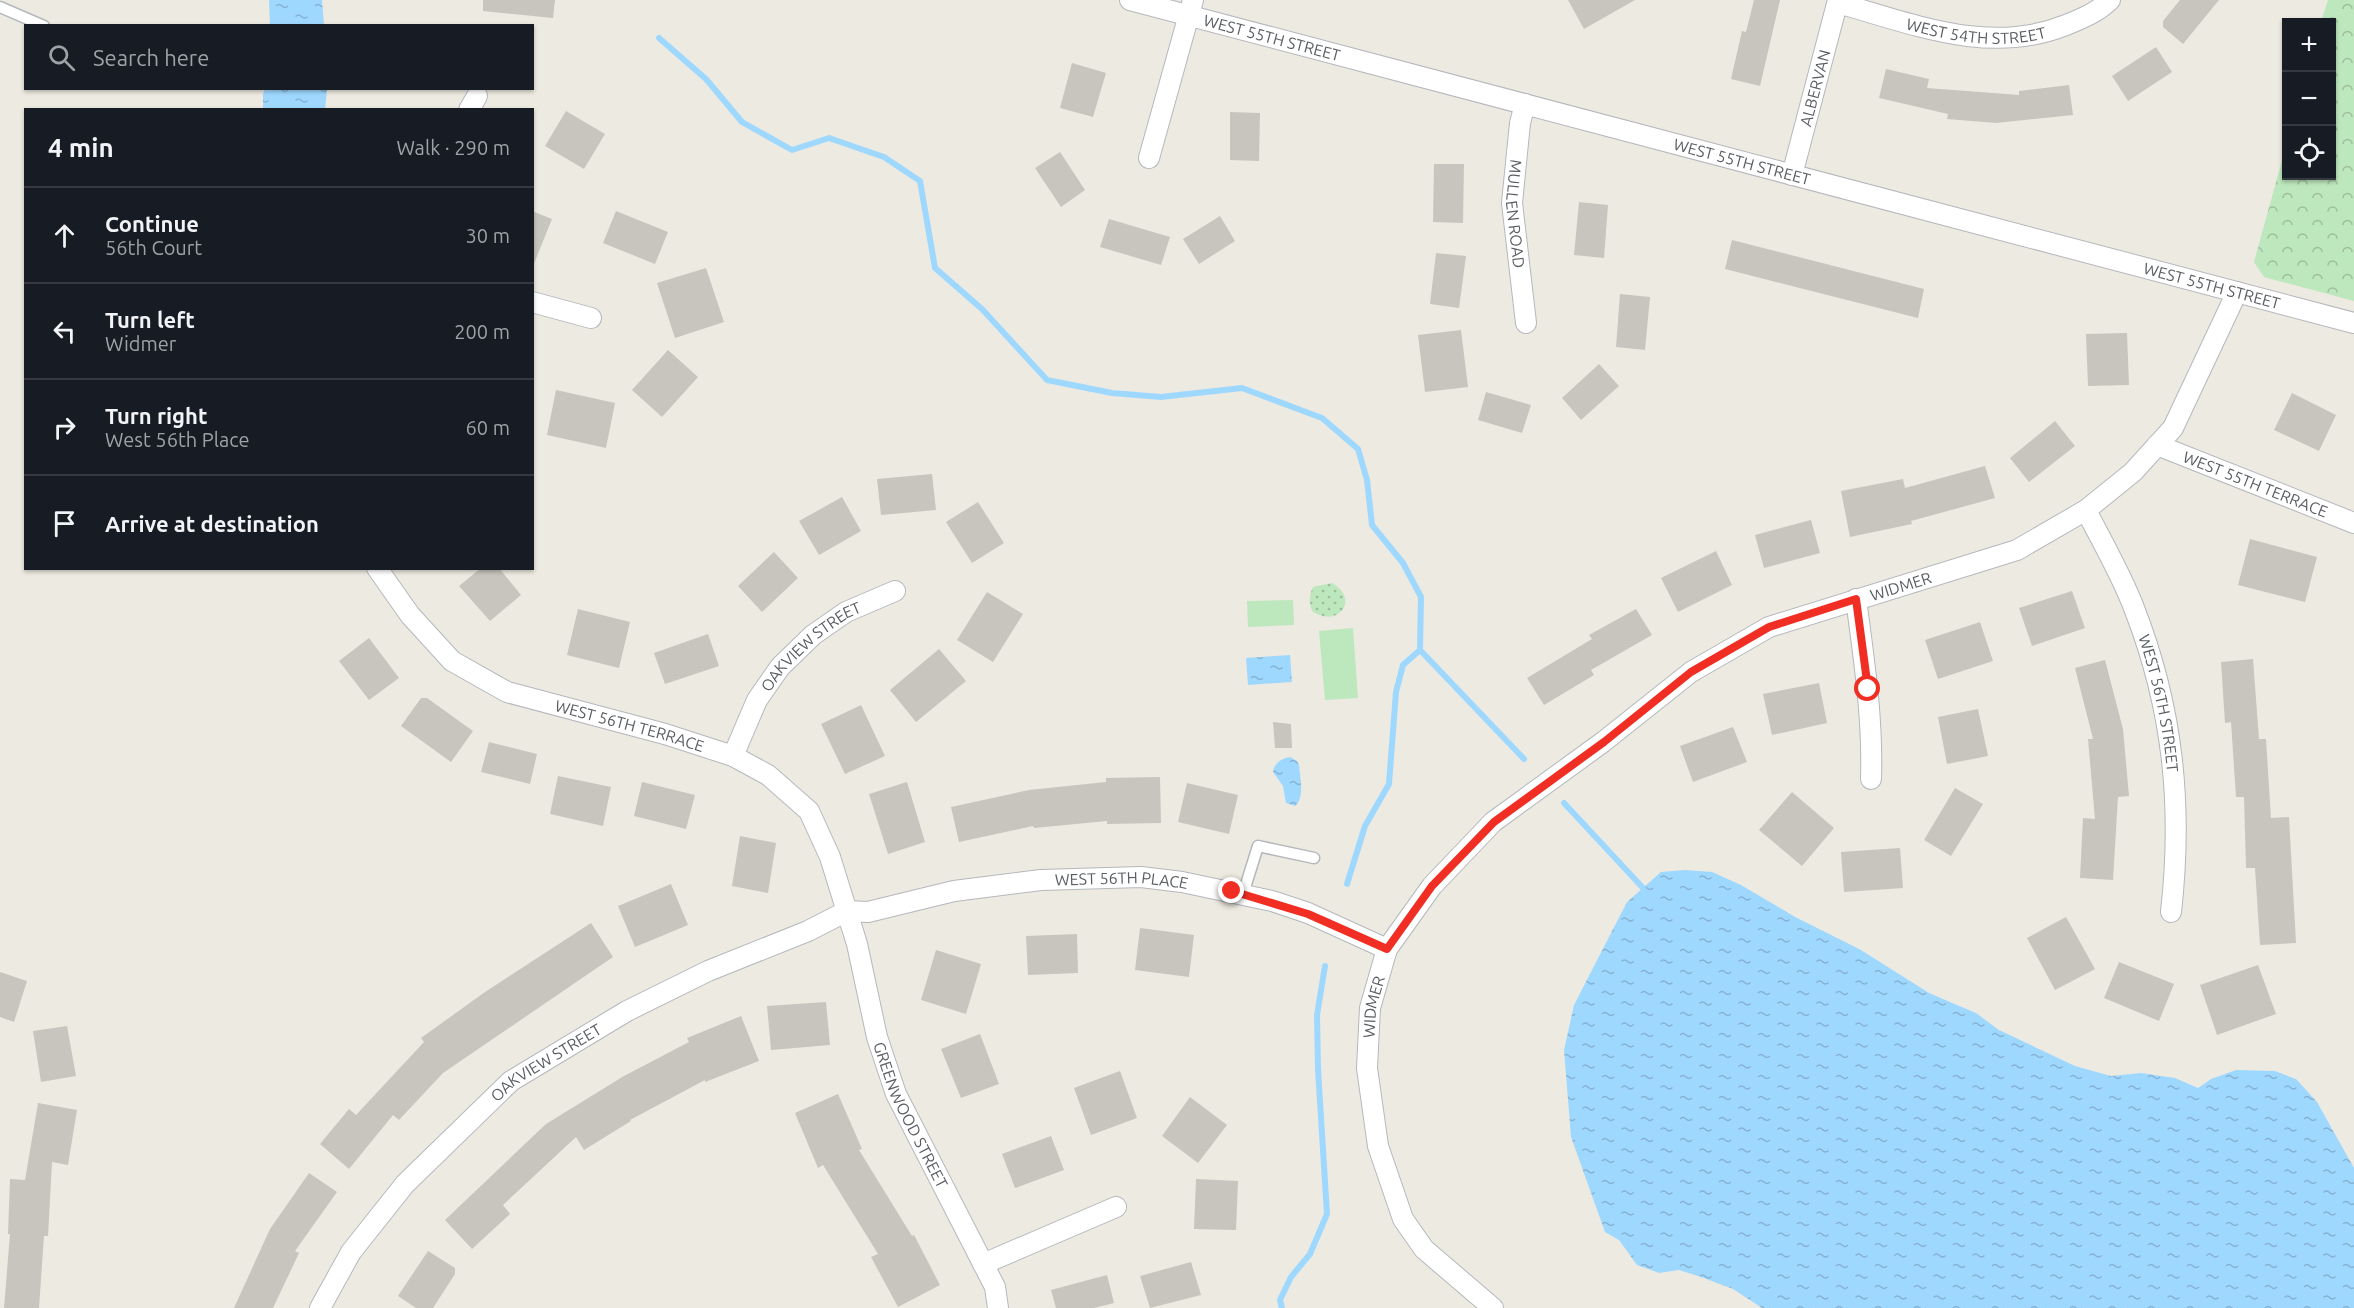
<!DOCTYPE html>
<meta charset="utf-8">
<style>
body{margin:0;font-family:Ubuntu,sans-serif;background:#20242c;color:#f1f3f6}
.controls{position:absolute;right:18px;top:18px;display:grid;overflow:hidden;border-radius:0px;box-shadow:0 2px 4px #0004}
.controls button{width:54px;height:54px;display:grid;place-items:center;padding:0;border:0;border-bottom:2px solid #363941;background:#171b24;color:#f1f3f6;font:30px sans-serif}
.stop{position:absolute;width:18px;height:18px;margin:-14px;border:4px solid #f12e24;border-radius:50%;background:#fff}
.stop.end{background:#f12e24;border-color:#fff;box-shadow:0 2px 6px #0008}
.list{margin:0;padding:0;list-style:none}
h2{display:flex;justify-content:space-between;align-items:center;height:78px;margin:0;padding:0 24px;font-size:26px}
h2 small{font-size:20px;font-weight:400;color:#9ea1a6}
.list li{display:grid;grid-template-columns:39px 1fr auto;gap:18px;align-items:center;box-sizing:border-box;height:96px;padding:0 24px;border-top:2px solid #363941}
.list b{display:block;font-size:22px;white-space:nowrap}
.list p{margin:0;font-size:20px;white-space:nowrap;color:#9ea1a6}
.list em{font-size:20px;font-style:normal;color:#9ea1a6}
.icon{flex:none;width:33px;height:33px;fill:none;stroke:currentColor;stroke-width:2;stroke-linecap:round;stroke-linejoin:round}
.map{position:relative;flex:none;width:2354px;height:1308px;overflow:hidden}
.search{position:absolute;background:#171b24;box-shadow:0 2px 4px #0004;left:24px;top:24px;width:510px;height:66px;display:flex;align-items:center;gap:15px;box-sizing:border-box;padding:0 21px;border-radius:0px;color:#9ea1a6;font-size:22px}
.panel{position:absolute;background:#171b24;box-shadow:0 2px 4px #0004;left:24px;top:108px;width:510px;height:462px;border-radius:0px}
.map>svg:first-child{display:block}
.forest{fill:url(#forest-crowns)}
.park{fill:url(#park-dots)}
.pitch{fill:#bde7bc}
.water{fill:url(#water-ripples)}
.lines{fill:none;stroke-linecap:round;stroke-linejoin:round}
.stream{stroke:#9fd8ff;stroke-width:6}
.building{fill:#c8c5be}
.service-casing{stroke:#b4b8bc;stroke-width:13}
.minor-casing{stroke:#b4b8bc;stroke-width:22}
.service{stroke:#fff;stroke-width:10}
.minor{stroke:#fff;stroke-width:20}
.route{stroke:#f12e24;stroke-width:8}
.labels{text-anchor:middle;stroke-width:4.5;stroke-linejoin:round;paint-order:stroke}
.street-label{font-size:16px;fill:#5a5e63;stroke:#fff}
</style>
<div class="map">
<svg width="2354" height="1308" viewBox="0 0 2354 1308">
<defs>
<pattern id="forest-crowns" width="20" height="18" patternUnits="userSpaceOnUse" patternTransform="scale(1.5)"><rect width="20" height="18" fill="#bde7bc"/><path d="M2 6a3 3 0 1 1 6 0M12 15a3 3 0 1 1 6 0" fill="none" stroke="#9dbe9c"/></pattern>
<pattern id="park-dots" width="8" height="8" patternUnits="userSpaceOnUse" patternTransform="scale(1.5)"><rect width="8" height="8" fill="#bde7bc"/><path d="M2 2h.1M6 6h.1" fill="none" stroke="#9dbe9c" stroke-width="1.8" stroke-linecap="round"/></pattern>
<pattern id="water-ripples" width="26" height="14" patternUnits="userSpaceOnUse" patternTransform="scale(1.5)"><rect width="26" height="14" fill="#9fd8ff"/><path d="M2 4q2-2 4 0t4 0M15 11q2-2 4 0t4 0" fill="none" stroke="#85b2d2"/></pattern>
</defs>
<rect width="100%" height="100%" fill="#edeae1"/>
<path class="forest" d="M2328,0h26v301l-90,-24 -10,-15 32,-116v30h46v-154h-11z"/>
<path class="park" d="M1332,583c29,17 5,46 -20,28 -3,-9 -3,-15 1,-24z"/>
<path class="pitch" d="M1293,600l1,25 -46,2 -1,-26z
M1353,628l5,70 -33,2 -6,-69z"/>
<path class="water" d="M269,0h53l2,25h-54z
M265,89h62l-2,21 -62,-1v-15z
M1290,655l2,27 -44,3 -2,-27z
M1290,757l7,4 2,4c1,12 6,33 -4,41l-9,-3 -3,-17 -10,-14c1,-9 9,-14 17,-15z
M1685,870l27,2 29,13 56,33 64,32 68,43 47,20 23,17 76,36 36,10 30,-3 34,5 23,10 13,-9 25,-9 39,1 21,8 21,23 37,66v140h-592l-29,-19 -32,-12 -22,-7 -20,3 -22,-8 -18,-25 -14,-8 -34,-95 -7,-87 10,-45 53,-103 34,-30z"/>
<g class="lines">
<path class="stream" d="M659,38l47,41 36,43 50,28 37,-12 55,19 36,24 15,87 47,41 65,71 65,13 49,4 81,-9 80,30 36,31 9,31 5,45 31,38 18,34 -1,53 104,109
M1564,803l79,85
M1347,884l18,-58 24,-42 7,-92 7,-27 17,-15
M1282,1308l-2,-8 11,-23 19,-23 17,-40 -9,-145 -1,-54 8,-49"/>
</g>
<path class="building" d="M483,0h72l-2,18 -70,-7z
M1568,0h67l-51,29z
M1754,0h26l-20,86 -29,-7 11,-48 4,1z
M2180,0h39l-36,44 -20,-17v-6z
M2156,47l16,25 -44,29 -16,-25z
M1072,63l34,10 -13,44 -33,-9z
M1886,69l43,10 -2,9 92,7v-4l50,-6 4,30 -77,8 -49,-4 1,-5 -69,-16z
M566,111l39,23 -21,35 -39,-23z
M1230,112l30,1 -1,48 -29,-1z
M1060,152l25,38 -24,17 -26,-39z
M1434,164h30l-1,59 -30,-1z
M1579,202l29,3 -4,53 -30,-3z
M532,211l20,8 -19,47h-1z
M616,211l52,21 -13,32 -52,-21z
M1220,216l15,25 -36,23 -16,-25z
M1109,219l61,18 -9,28 -61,-18z
M1732,240l192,49 -6,29 -193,-49z
M1436,253l30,3 -7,52 -29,-4z
M706,268l18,54 -49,16 -18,-55z
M1620,294l30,3 -5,53 -29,-3z
M1461,330l7,57 -43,5 -7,-57z
M2127,333l2,52 -41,1 -2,-52z
M668,350l30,27 -36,40 -30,-27z
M1599,364l20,22 -38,34 -19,-22z
M556,390l59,13 -9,45 -59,-13z
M1486,392l45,13 -9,28 -44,-13z
M2292,393l44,22 -17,36 -45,-21z
M2055,421l20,25 -46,36 -19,-24z
M1985,466l10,32 -84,23 1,3 -62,13 -9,-46 62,-12 2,9z
M932,474l4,36 -55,5 -4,-36z
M842,497l19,34 -42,24 -20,-34z
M978,502l26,41 -32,20 -26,-41z
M1811,520l9,33 -56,15 -9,-33z
M2250,539l67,18 -12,45 -67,-17z
M1716,551l16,34 -54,27 -17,-34z
M774,552l24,26 -36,34 -24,-26z
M481,568h18l22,27 -31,26 -31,-35z
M2072,591l13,37 -53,18 -13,-38z
M987,592l36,22 -30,48 -36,-22z
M578,609l52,13 -11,46 -52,-13z
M1636,609l16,26 -61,35 3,5 -50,30 -17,-27 65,-39 -3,-4z
M1980,622l13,39 -55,18 -13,-39z
M708,634l11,32 -54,18 -11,-31z
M369,638l30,40 -30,22 -30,-39z
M939,649l27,32 -50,41 -26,-32z
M2253,659l6,80h7l5,79 18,-1 7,126 -36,2 -5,-77h-9l-2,-71h-8l-5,-75 -6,1 -4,-61z
M2105,660l18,69 6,67 -11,1 -5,83 -33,-2 3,-60 12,1 -7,-80h5l-18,-71z
M1819,683l8,40 -55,12 -9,-41z
M421,698h6l46,33 -22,31 -50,-36z
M861,705l24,51 -40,18 -24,-50z
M1978,709l10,47 -41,8 -9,-47z
M1273,722l18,2 1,24h-17z
M1733,727l14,35 -54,20 -13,-36z
M489,742l48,12 -7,30 -49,-12z
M558,776l53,11 -8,39 -53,-12z
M1160,777l1,46 -54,1v-3l-73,7 -1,-2 -74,16 -8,-35 78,-17 77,-8v-4z
M642,782l53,13 -9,34 -52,-13z
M907,782l18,60 -37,12 -19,-60z
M1187,783l51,12 -9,39 -51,-12z
M1955,788l28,16 -32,52 -27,-16z
M1792,792l42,36 -32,38 -43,-36z
M740,836l36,7 -8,50 -36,-7z
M1900,848l3,40 -59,4 -3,-40z
M671,884l17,41 -53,22 -17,-41z
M2066,917l29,52 -40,21 -28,-52z
M591,923l22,34 -170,116 -44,47 -6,-5 -44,54 -29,-25 29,-35 7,6 68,-73 -3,-4 64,-46z
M1140,928l54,7 -5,42 -54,-7z
M1077,934l1,39 -50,2 -2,-39z
M936,950l45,14 -15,50 -45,-14z
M2119,962l55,22 -15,37 -55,-23z
M2258,965l18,49 -59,21 -17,-50z
M0,972l27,9 -13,41 -14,-5z
M826,1002l4,43 -59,5 -4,-44z
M741,1016l18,45 -54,21v-2l-75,40 1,1 -47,29 -8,-13 -73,68 7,9 -38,35 -27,-29 101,-96 78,-48 65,-34 -2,-4z
M67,1026l9,50 -35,6 -8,-51z
M980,1034l19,50 -38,14 -20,-49z
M1120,1071l17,47 -46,17 -17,-47z
M838,1094l24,55 -3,1 53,86 2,-1 26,50 -42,22 -27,-50 7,-3 -55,-89 -5,3 -23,-55z
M1190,1097l37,28 -29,38 -36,-27z
M38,1103l39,7 -9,55 -16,-3 -4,74h-4l-5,72h-35l6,-74h-2l2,-55 15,1z
M1051,1136l13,34 -49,18 -13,-34z
M309,1173l28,19 -42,59 4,2 -26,55h-39l36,-79z
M1196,1179l42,2 -2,49 -42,-1z
M428,1251l27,17v6l-22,34h-17l-18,-12z
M1191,1262l10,33 -51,13 -10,-32z
M1107,1275l7,28 -20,5h-38l-5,-18z"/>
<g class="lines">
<g class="service-casing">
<path id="service" d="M0,7l44,19
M1243,894l15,-48 56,12"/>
</g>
<g class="minor-casing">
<g id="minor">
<path id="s1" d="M1130,0l1224,323"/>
<path id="s2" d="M1838,3c75,21 151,53 228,22 15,-6 32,-13 44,-25"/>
<path id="s3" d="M1525,104l-5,19 -8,80 14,120"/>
<path d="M469,110l8,-14"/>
<path d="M1149,158l44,-158"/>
<path id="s4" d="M1792,175l46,-175"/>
<path d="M532,302l59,16"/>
<path id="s5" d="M2157,445l197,78"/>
<path id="s6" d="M2086,510c16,32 35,64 48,98 39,100 49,197 37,304"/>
<path id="s7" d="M377,568l33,47 42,46 55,31 158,42 68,22 35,19 41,36 21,46 27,87 20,93 19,57 99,193 3,21"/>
<path d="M1856,599c8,61 17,119 15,180"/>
<path id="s8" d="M733,756l24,-56 23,-33 33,-32 33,-23 49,-21"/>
<path d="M983,1264l133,-57"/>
<path id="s9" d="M320,1308l31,-56 54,-68 106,-103 116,-70 81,-40 100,-40 39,-20 21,1 86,-21 87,-11 100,-3 41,5 90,19 36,12 79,36"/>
<path id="s10" d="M1493,1308l-69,-59 -21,-30 -25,-73 -11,-78 3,-60 17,-59 45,-63 61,-64 110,-80 88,-70 78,-45 248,-77 69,-40 47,-38 40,-44 64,-136"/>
</g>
</g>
<use href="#service" class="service"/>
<use href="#minor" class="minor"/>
</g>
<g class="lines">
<path class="route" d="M1232,891l76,23 79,35 45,-63 62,-64 110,-80 87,-70 78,-45 87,-28 12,90"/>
</g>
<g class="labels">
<g class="street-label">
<text dy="6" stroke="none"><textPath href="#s2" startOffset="142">WEST 54TH STREET</textPath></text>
<text dy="6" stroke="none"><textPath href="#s1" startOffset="147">WEST 55TH STREET</textPath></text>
<text dy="6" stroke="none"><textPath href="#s4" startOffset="90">ALBERVAN</textPath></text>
<text dy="6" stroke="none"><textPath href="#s1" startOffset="633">WEST 55TH STREET</textPath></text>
<text dy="6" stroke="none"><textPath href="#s3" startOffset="111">MULLEN ROAD</textPath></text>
<text dy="6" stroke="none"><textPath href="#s1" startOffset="1119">WEST 55TH STREET</textPath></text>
<text dy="6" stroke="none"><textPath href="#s5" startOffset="106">WEST 55TH TERRACE</textPath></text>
<text dy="6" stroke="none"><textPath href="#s10" startOffset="1047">WIDMER</textPath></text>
<text dy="6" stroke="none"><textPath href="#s8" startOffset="138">OAKVIEW STREET</textPath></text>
<text dy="6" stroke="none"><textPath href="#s6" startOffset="208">WEST 56TH STREET</textPath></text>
<text dy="6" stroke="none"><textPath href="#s7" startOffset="310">WEST 56TH TERRACE</textPath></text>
<text dy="6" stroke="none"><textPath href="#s9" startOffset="954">WEST 56TH PLACE</textPath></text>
<text dy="6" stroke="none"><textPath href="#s10" startOffset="345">WIDMER</textPath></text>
<text dy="6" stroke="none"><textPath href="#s9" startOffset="338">OAKVIEW STREET</textPath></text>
<text dy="6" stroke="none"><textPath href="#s7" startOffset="834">GREENWOOD STREET</textPath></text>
</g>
</g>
</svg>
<div class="controls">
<button>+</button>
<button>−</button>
<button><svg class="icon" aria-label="locate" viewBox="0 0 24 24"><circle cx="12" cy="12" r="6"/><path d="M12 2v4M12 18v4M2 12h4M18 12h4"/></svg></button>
</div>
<div class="stop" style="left:1868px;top:689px"></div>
<div class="stop end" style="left:1232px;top:891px"></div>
<div class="search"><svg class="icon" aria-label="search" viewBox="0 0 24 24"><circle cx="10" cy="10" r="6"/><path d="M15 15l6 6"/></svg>Search here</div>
<section class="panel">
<h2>4 min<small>Walk · 290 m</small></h2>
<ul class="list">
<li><svg class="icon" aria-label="ahead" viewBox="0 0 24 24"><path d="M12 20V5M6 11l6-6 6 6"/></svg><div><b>Continue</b><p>56th Court</p></div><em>30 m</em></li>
<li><svg class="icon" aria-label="left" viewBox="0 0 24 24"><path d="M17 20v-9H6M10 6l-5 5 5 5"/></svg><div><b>Turn left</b><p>Widmer</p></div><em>200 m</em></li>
<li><svg class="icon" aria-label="right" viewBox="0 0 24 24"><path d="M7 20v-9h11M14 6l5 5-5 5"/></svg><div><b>Turn right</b><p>West 56th Place</p></div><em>60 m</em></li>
<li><svg class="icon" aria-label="arrive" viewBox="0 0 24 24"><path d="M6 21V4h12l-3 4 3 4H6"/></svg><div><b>Arrive at destination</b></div></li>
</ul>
</section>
</div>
